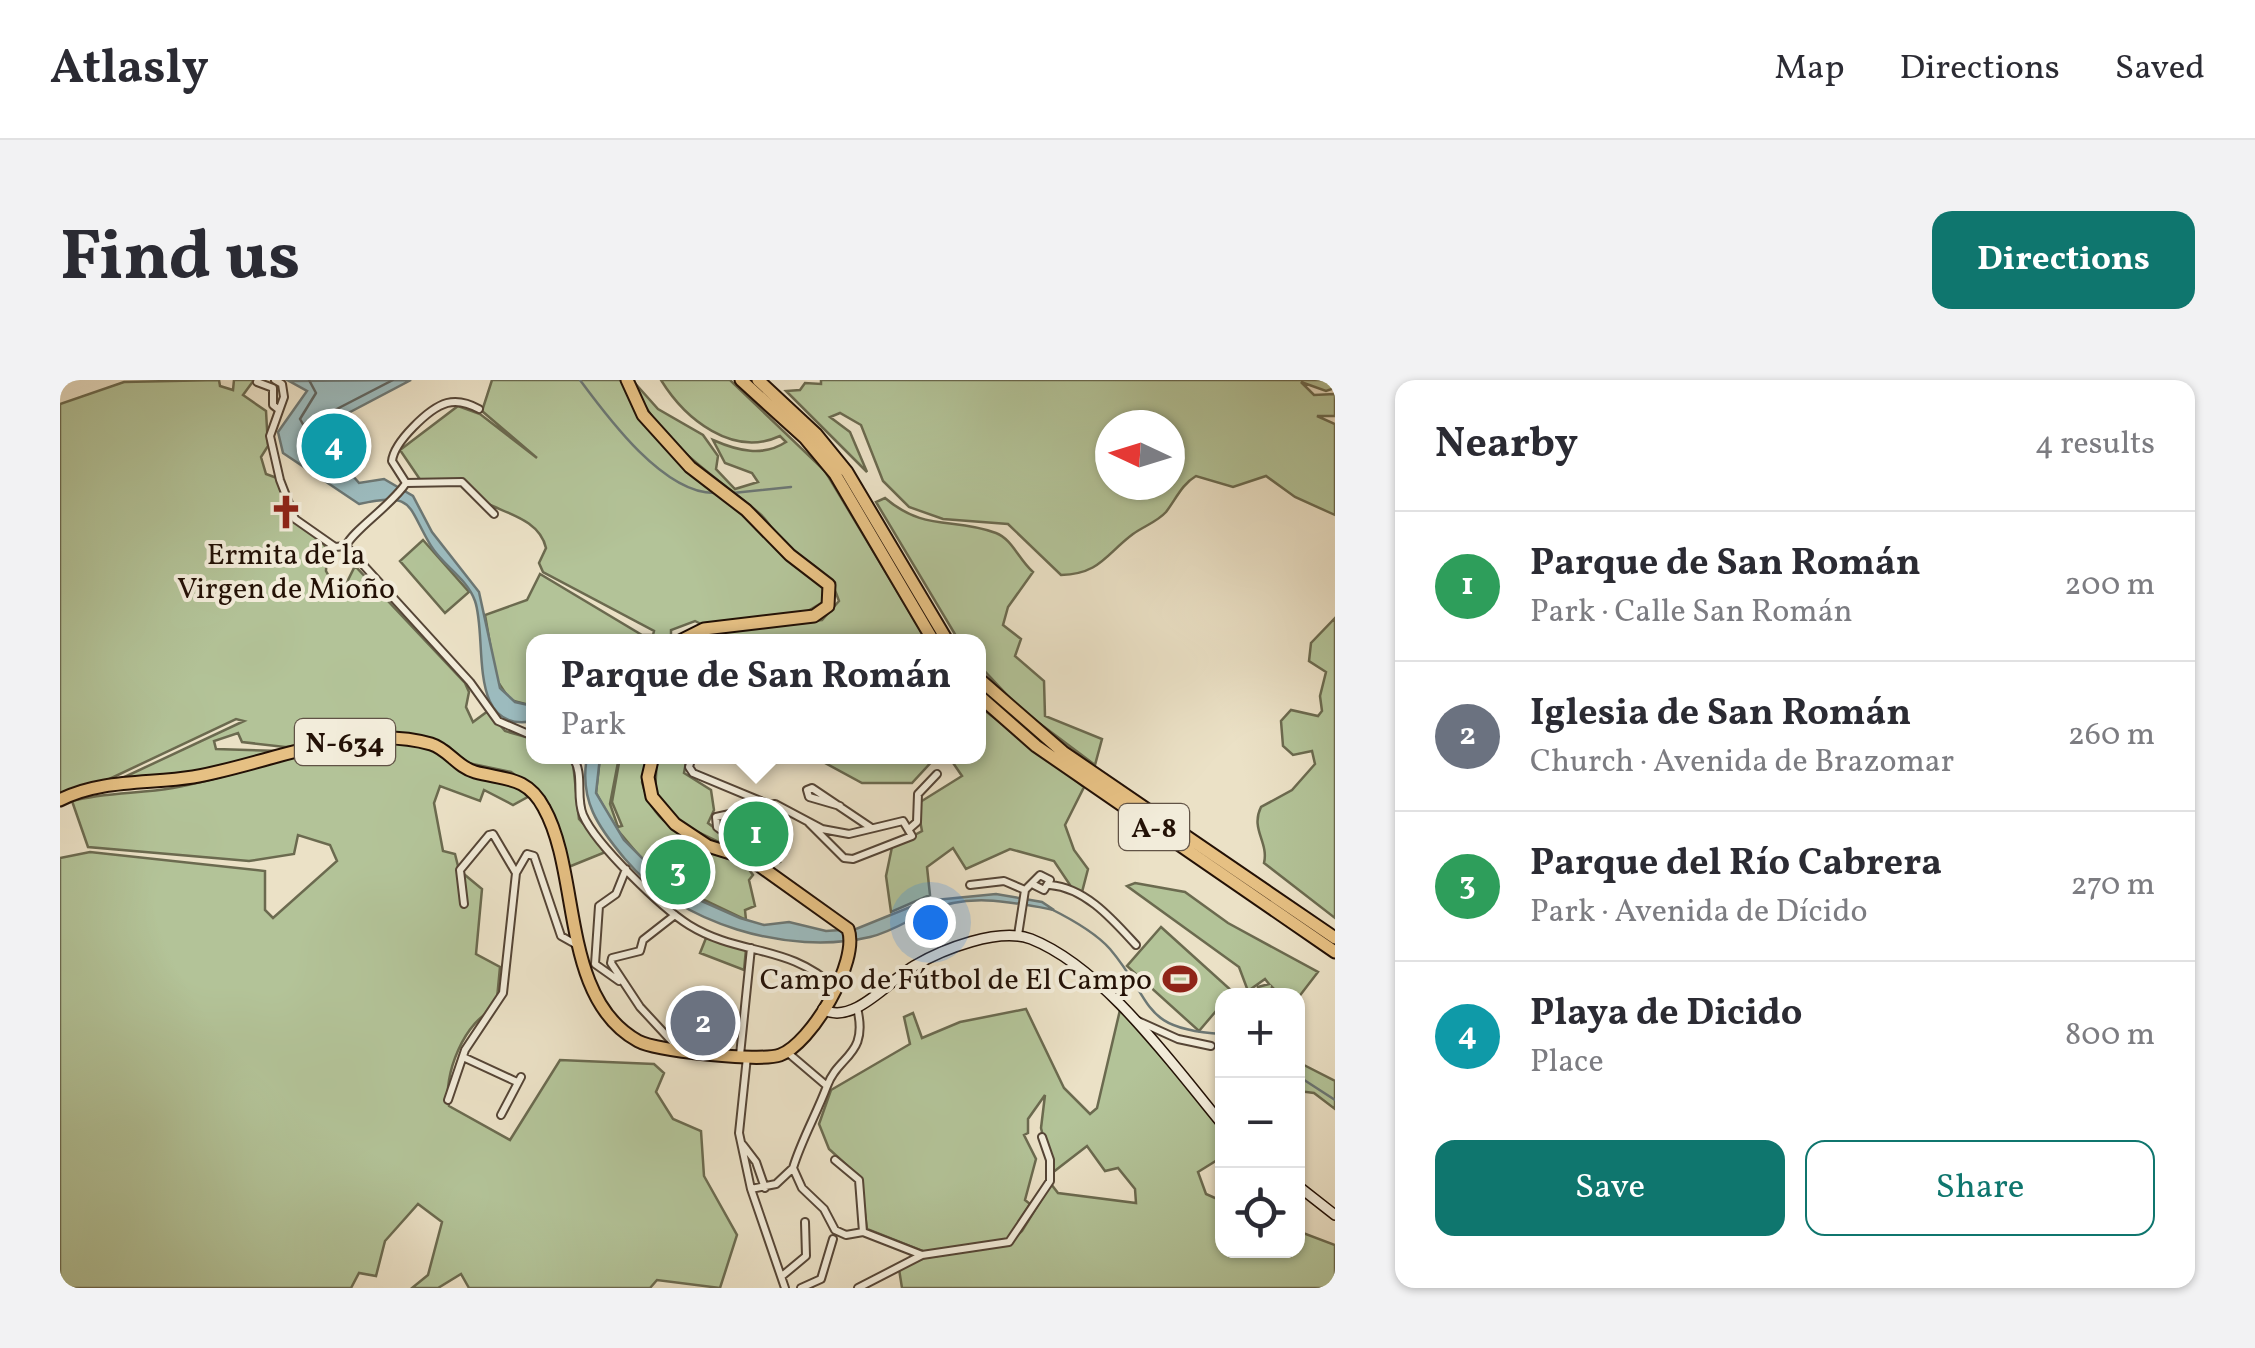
<!DOCTYPE html>
<meta charset="utf-8">
<style>
body{margin:0;font-family:Vollkorn,serif;background:#f2f2f3;color:#2b2b33}
.controls{position:absolute;right:30px;bottom:30px;display:grid;overflow:hidden;border-radius:20px;box-shadow:0 2px 8px #0004}
.controls button{width:90px;height:90px;display:grid;place-items:center;padding:0;border:0;border-bottom:2px solid #e1e1e2;background:#fff;color:#2b2b33;font:50px sans-serif}
.compass{position:absolute;left:1035px;top:30px;width:90px;height:90px;border-radius:50%;background:#fff;box-shadow:0 2px 8px #0004;rotate:274deg}
.you{position:absolute;left:870px;top:542px;width:35px;height:35px;margin:-25px;border:8px solid #fff;border-radius:50%;background:#1a73e8;box-shadow:0 0 0 15px #1a73e833}
.badge{display:grid;place-items:center;width:65px;height:65px;border-radius:50%;background:#0f766e;color:#fff;font-size:32px;font-weight:700}
.pin{position:absolute;translate:-50% -50%;border:5px solid #fff;box-shadow:0 2px 10px #0006}
.popup{position:absolute;left:466px;top:254px;width:460px;height:130px;box-sizing:border-box;display:grid;place-content:center;border-radius:20px;background:#fff;filter:drop-shadow(0 2px 8px #0005);font-size:32px;white-space:nowrap;color:#7c7c81}
.popup b{font-size:38px;color:#2b2b33}
.popup::after{content:'';position:absolute;left:50%;top:100%;margin-left:-20px;border:20px solid transparent;border-top-color:#fff}
.list{margin:0;padding:0;list-style:none}
h2{display:flex;justify-content:space-between;align-items:center;height:130px;margin:0;padding:0 40px;font-size:42px}
h2 small{font-size:32px;font-weight:400;color:#7c7c81}
.list li{display:grid;grid-template-columns:65px 1fr auto;gap:30px;align-items:center;box-sizing:border-box;height:150px;padding:0 40px;border-top:2px solid #e1e1e2}
.list b{display:block;font-size:38px;white-space:nowrap}
.list p{margin:0;font-size:32px;white-space:nowrap;color:#7c7c81}
.list em{font-size:32px;font-style:normal;color:#7c7c81}
.actions{display:flex;gap:20px;padding:30px 40px}
.actions a{flex:1;padding:22px 0;border:2px solid #0f766e;border-radius:20px;text-align:center;font-size:35px;color:#0f766e}
.actions .main{background:#0f766e;color:#fff}
.icon{flex:none;width:55px;height:55px;fill:none;stroke:currentColor;stroke-width:2;stroke-linecap:round;stroke-linejoin:round}
.map{position:relative;flex:none;width:1275px;height:908px;overflow:hidden;border-radius:20px}
header{display:flex;align-items:center;gap:60px;box-sizing:border-box;height:140px;padding:0 50px;background:#fff;border-bottom:2px solid #e1e1e2}
header strong{font-size:48px}
nav{display:flex;gap:55px;margin-inline-start:auto;font-size:35px}
.intro{display:flex;align-items:center;justify-content:space-between;box-sizing:border-box;height:240px;padding:0 60px}
h1{margin:0;font-size:70px}
.button{padding:25px 45px;border-radius:20px;background:#0f766e;color:#fff;font-size:35px;font-weight:700}
main{display:flex;gap:60px;padding:0 60px}
aside{flex:1;background:#fff;border-radius:20px;box-shadow:0 2px 8px #0004}
.map>svg:first-child{display:block}
.green{fill:#b3c398;stroke:#6b6a4f;stroke-width:2.5;fill-rule:evenodd}
.water{fill:#9cbbbe;stroke:#6c7774;stroke-width:2.5}
.lines{fill:none;stroke-linecap:round;stroke-linejoin:round}
.shore{stroke:#606662;stroke-width:2.5}
.stream{stroke:#6c7774;stroke-width:2.5}
.street-casing{stroke:#554536;stroke-width:10}
.secondary-casing{stroke:#231106;stroke-width:12}
.highway-casing{stroke:#231106;stroke-width:15}
.street{stroke:#f2ecda;stroke-width:6}
.secondary{stroke:#f2ecda;stroke-width:9}
.highway{stroke:#e6c083;stroke-width:11}
.labels{text-anchor:middle;stroke-width:8;stroke-linejoin:round;paint-order:stroke}
.shield{fill:#f2ecda;stroke:#615346;stroke-width:2.5}
.shield-label{font-size:28px;font-weight:bold;fill:#231106}
.poi-label{font-size:30px;fill:#231106;stroke:#f2ecda}
</style>
<header>
<strong>Atlasly</strong>
<nav><a>Map</a><a>Directions</a><a>Saved</a></nav>
</header>
<div class="intro"><h1>Find us</h1><a class="button">Directions</a></div>
<main>
<div class="map">
<svg width="1275" height="908" viewBox="0 0 1275 908">
<rect width="100%" height="100%" fill="#ebe1c6"/>
<filter id="stains"><feTurbulence type="fractalNoise" baseFrequency=".002" numOctaves="4"/><feColorMatrix values="0 0 0 0 .2 0 0 0 0 .09 0 0 0 0 .02 0 0 0 .5 -.17"/></filter>
<radialGradient id="worn" r=".72"><stop offset=".6" stop-color="#630" stop-opacity="0"/><stop offset="1" stop-color="#630" stop-opacity=".3"/></radialGradient>
<path class="green" d="M159,0l1,6 13,4 1,-10h20l-11,15 23,16 2,35 -7,11 5,17 11,4 11,39 25,13 14,19 -1,22 14,25 15,-30 110,117 4,9 -3,15 7,15 15,-11 17,20 28,8v17l35,1 5,6 6,56 29,32 -42,17 -24,-73 -31,-23 -43,-9 -20,-17 -16,-6 -147,7 -43,-5 -4,-9 -24,8 2,8 65,2 -95,23 -70,7 128,-60 -8,-2 -133,63 -43,11v-389l64,-22z
M432,0h129l18,38 184,168v16l-15,9 -105,14 -8,-4 -24,9v11l-138,1v64l-23,-6 -14,-21 -11,-64 42,-15 13,-26 102,61h11l1,-4 -111,-59 -4,-9 7,-15c-6,-27 -37,-34 -58,-44 -9,-5 -16,-17 -24,-24l-43,1 -21,-31 58,-44 22,8 57,44 -55,-47z
M601,0h69l95,91 102,170 -34,-4 -8,5 -199,-1 37,-10 99,-11 17,-19c-10,-31 -26,-35 -50,-53 -12,-9 -19,-26 -30,-35 -48,-41 -102,-70 -126,-132l25,28 45,26 15,21 -2,13 19,20 23,-7 -6,-9 -27,-10 -12,-23c25,11 50,17 73,2l-6,-6c-47,22 -95,-17 -119,-56z
M761,0h514v8l-9,3 -25,-9 13,13 21,-1v22h-18l18,8v91l-40,-18 -29,-21 -33,11 -37,-11c-14,8 -20,23 -30,36 -9,10 -22,14 -33,22 -27,20 -33,40 -72,41l-53,-51 -65,-5 -34,-12 -26,-26 -22,-56 -21,-12 -10,4 20,15 17,40 -81,-81 14,-1 5,-7 16,1zM1110,45v60h-60v-60z
M825,118c40,34 68,19 111,35 16,6 23,27 37,39l-25,35 -5,18 18,14 -6,17 29,25 1,35 57,23 -7,26 -76,-57 -40,-43 -1,-23 -19,-1 -83,-139z
M363,160l46,52 -24,21 -45,-52z
M1275,238v300l-71,-55c5,-21 -14,-34 -3,-56l31,-17 23,-26 -3,-13 -19,4 -10,-9 -2,-25 10,-11 27,6 4,-5 -2,-15 6,-24 -17,-11 2,-18z
M919,326l105,81 -19,38 9,25 14,19 -6,23 -10,-4 -18,-27 -44,-12 -44,20 -13,-21 -26,19 3,28 -39,17 -5,-36 6,-29 30,-16 -5,-27 45,-28 -13,-19 29,-1z
M311,361l58,5 35,25 37,6 32,17 -20,11 -29,-15 -4,11 -40,-15 -6,17 9,48 12,3 4,16 23,19 -6,65 24,13 -4,42c-31,9 -54,68 -47,97l61,34 50,-80 94,4 10,9 -8,19 17,27 28,12 3,45 33,59 -17,53 -63,-8 -7,8h-181l-8,-14 -23,14h-26l16,-13 14,-53 -24,-18 -33,37 -9,35 -17,-3 -8,15h-291v-430l30,-6 175,19v39l8,8 64,-57 -7,-16 -32,-10 -4,19 -45,7 -161,-14 -16,-46c34,-9 67,-7 101,-13 67,-12 130,-38 198,-47z
M540,377h19l-9,47 8,23 4,-1 -10,-24 8,-45h29l-7,25c17,69 86,52 111,93l-4,5 6,26 -10,4 1,10 -88,-42 -43,-51 -19,-34z
M597,377h30l-3,16 27,17 3,20 -6,13 25,19 -2,6 -50,-24 -26,-30z
M754,377h122l-24,26h-50z
M711,431l10,27 -9,5 8,19 -6,2 -55,-40 3,-5 38,-2z
M1075,503l50,9 43,31 90,49 -20,26 -24,-3 3,-3 -5,-5 -1,8h-13v-8l11,-3 -4,-5 -17,12 -9,-24 -112,-81z
M1101,547l72,65 -11,4v8l-23,27 -72,-65z
M646,558l40,11 -2,21 -44,-17z
M966,629l38,79 26,26 7,-6 23,-98 102,116v31l-24,15 8,22 16,7v50h76v-20l37,14v43h-433l-3,-19 25,-11 83,-13 15,-14 29,-47 7,9 78,10 -1,-14 -17,-21 -13,3 -18,-25 -35,27 -11,-45 4,-33 -17,24v14l-4,2 12,24 -11,41 5,4 -22,36 -83,12 -58,-23 -7,-52 -31,-28 -10,-25 12,-34 79,-46 -6,-27 9,-4 9,25 38,-16z
M1238,682l37,19v28l-21,-16 -16,-2z"/>
<path class="water" d="M351,0l-93,49 -18,16 6,15 47,16 6,7 25,-4 29,17 19,36 47,60 21,96 15,14 18,4v15c-67,13 -45,-83 -58,-120 -8,-23 -32,-35 -44,-55 -25,-42 -16,-54 -72,-42l-76,-51 -5,-21 29,-41 -18,-10z
M527,377h13l-4,36 28,47 48,48 68,30 24,7 25,-3 37,9 30,-2 69,-28 71,-7 46,8 12,8c-42,-8 -87,-18 -128,2 -19,9 -35,20 -56,25 -82,19 -191,-13 -245,-78 -27,-32 -46,-59 -38,-102z"/>
<g class="lines">
<path class="shore" d="M249,0l7,13 -16,26 4,7 89,-46"/>
<path class="stream" d="M520,0c28,38 84,114 135,113
M673,113l58,-6
M991,529c20,10 44,23 59,40 45,53 29,80 112,85
M1238,696l37,24"/>
<g class="street-casing">
<path id="street" d="M215,0l7,4 2,13 -14,39 10,44 15,39 40,28 11,-1
M197,2l16,6v17l5,4
M346,103l-14,-22c2,-19 37,-53 55,-58 11,-3 23,1 32,6
M346,103l56,-1 32,32
M286,166l124,136 28,39 35,15
M286,166c6,-15 46,-41 60,-63
M512,376c13,18 3,40 11,59 13,30 79,93 106,110 50,31 101,19 146,63
M632,376l-3,11 4,6 77,32
M653,376h12
M780,426l-31,-9 -2,-7 5,-2 58,39
M849,449l8,-7 1,-28 19,-20
M708,485l-51,-38 -1,-10 59,-13 47,25 27,5 54,-13 9,15 -59,23 -9,-1 -35,-35
M910,505l34,-4 21,9 15,-15 10,5 -6,10 -10,-5
M990,505c36,3 63,35 86,60
M404,524l-4,-34 29,-35 4,-1 23,39
M615,535l-32,25 -3,11 -28,7 -1,5 29,44 38,41
M958,555l7,-45
M559,601l-24,-17 4,-58 17,-12 10,-25
M797,628c12,48 -19,47 -30,78 -10,27 -26,55 -34,82l9,20 22,21 11,21 11,5 17,-3 59,23
M1078,641l40,18 33,7
M727,672l40,34
M680,675l11,-107
M403,677l54,25
M687,677l-8,76 12,56 34,99
M388,720l17,-50 38,-57 13,-120 11,-19 7,2 27,80 16,9
M441,735l20,-38
M683,765l13,17 9,26
M775,780l24,20 4,52
M691,809l25,-5 17,-16
M722,896l24,-20 -1,-34
M741,908l20,-9 12,-40
M798,908l64,-33 87,-13 41,-61v-21l-8,-23"/>
</g>
<g class="secondary-casing">
<path id="secondary" d="M763,629c29,18 68,-30 91,-43 29,-17 85,-39 117,-27 73,29 142,126 191,185
M1238,806l37,29"/>
</g>
<g class="highway-casing">
<path id="highway" d="M567,0l16,35 47,52 56,43 44,45 39,30 -1,21 -14,10 -110,13 -26,13
M681,0l64,58 30,36 99,168
M698,0l58,54 31,38 101,170
M918,298l85,74 272,186
M918,315l58,51 299,206
M0,420c40,-21 90,-16 133,-23 76,-13 160,-55 238,-33 17,5 26,23 44,28 30,8 52,4 69,36 37,66 16,190 94,233 18,10 122,21 142,14 31,-11 80,-94 68,-126l-98,-70 -42,-13 -33,-22 -23,-27 -4,-20 5,-21"/>
</g>
<use href="#street" class="street"/>
<use href="#secondary" class="secondary"/>
<use href="#highway" class="highway"/>
</g>
<defs>
<g id="church-bare" transform="scale(2.7)"><path d="M-1.2-6h2.4v3.5h3.3v2.4h-3.3V6h-2.4V-.1h-3.3v-2.4h3.3Z" fill="#8f2418" stroke="#f2ecda" stroke-width="2.5" paint-order="stroke"/></g>
<g id="stadium-bare" transform="scale(2.7)"><path d="M0-5a6.5 5 0 1 0 0 10a6.5 5 0 1 0 0-10ZM-3.5-1.8h7v3.6h-7Z" fill="#8f2418" stroke="#f2ecda" stroke-width="2.5" paint-order="stroke"/></g>
</defs>
<g fill-rule="evenodd">
<use href="#church-bare" x="226" y="132"/>
<use href="#stadium-bare" x="1120" y="599"/>
</g>
<g class="labels">
<g class="shield">
<rect x="235" y="339" width="100" height="46" rx="8"/>
<rect x="1059" y="424" width="70" height="46" rx="8"/>
</g>
<g class="shield-label">
<text x="285" y="372">N-634</text>
<text x="1094" y="457">A-8</text>
</g>
<g class="poi-label">
<text x="226" y="184">Ermita de la<tspan x="226" dy="34">Virgen de Mioño</tspan></text>
<text x="1092" y="609" text-anchor="end">Campo de Fútbol de El Campo</text>
</g>
</g>
<rect width="100%" height="100%" filter="url(#stains)"/>
<rect width="100%" height="100%" fill="url(#worn)"/>
</svg>
<div class="controls">
<button>+</button>
<button>−</button>
<button><svg class="icon" aria-label="locate" viewBox="0 0 24 24"><circle cx="12" cy="12" r="6"/><path d="M12 2v4M12 18v4M2 12h4M18 12h4"/></svg></button>
</div>
<svg class="compass" viewBox="-18 -18 36 36"><path d="M0-13l5 13h-10z" fill="#e53935"/><path d="M0 13l5-13h-10z" fill="#7c7c81"/></svg>
<div class="you"></div>
<div class="pin badge" style="left:696px;top:454px;background:#2e9e5b">1</div>
<div class="popup"><b>Parque de San Román</b>Park</div>
<div class="pin badge" style="left:643px;top:643px;background:#6b7280">2</div>
<div class="pin badge" style="left:618px;top:492px;background:#2e9e5b">3</div>
<div class="pin badge" style="left:274px;top:66px;background:#0f9aa8">4</div>
</div>
<aside>
<h2>Nearby<small>4 results</small></h2>
<ul class="list">
<li><span class="badge" style="background:#2e9e5b">1</span><div><b>Parque de San Román</b><p>Park · Calle San Román</p></div><em>200 m</em></li>
<li><span class="badge" style="background:#6b7280">2</span><div><b>Iglesia de San Román</b><p>Church · Avenida de Brazomar</p></div><em>260 m</em></li>
<li><span class="badge" style="background:#2e9e5b">3</span><div><b>Parque del Río Cabrera</b><p>Park · Avenida de Dícido</p></div><em>270 m</em></li>
<li><span class="badge" style="background:#0f9aa8">4</span><div><b>Playa de Dicido</b><p>Place</p></div><em>800 m</em></li>
</ul>
<div class="actions"><a class="main">Save</a><a>Share</a></div>
</aside>
</main>
